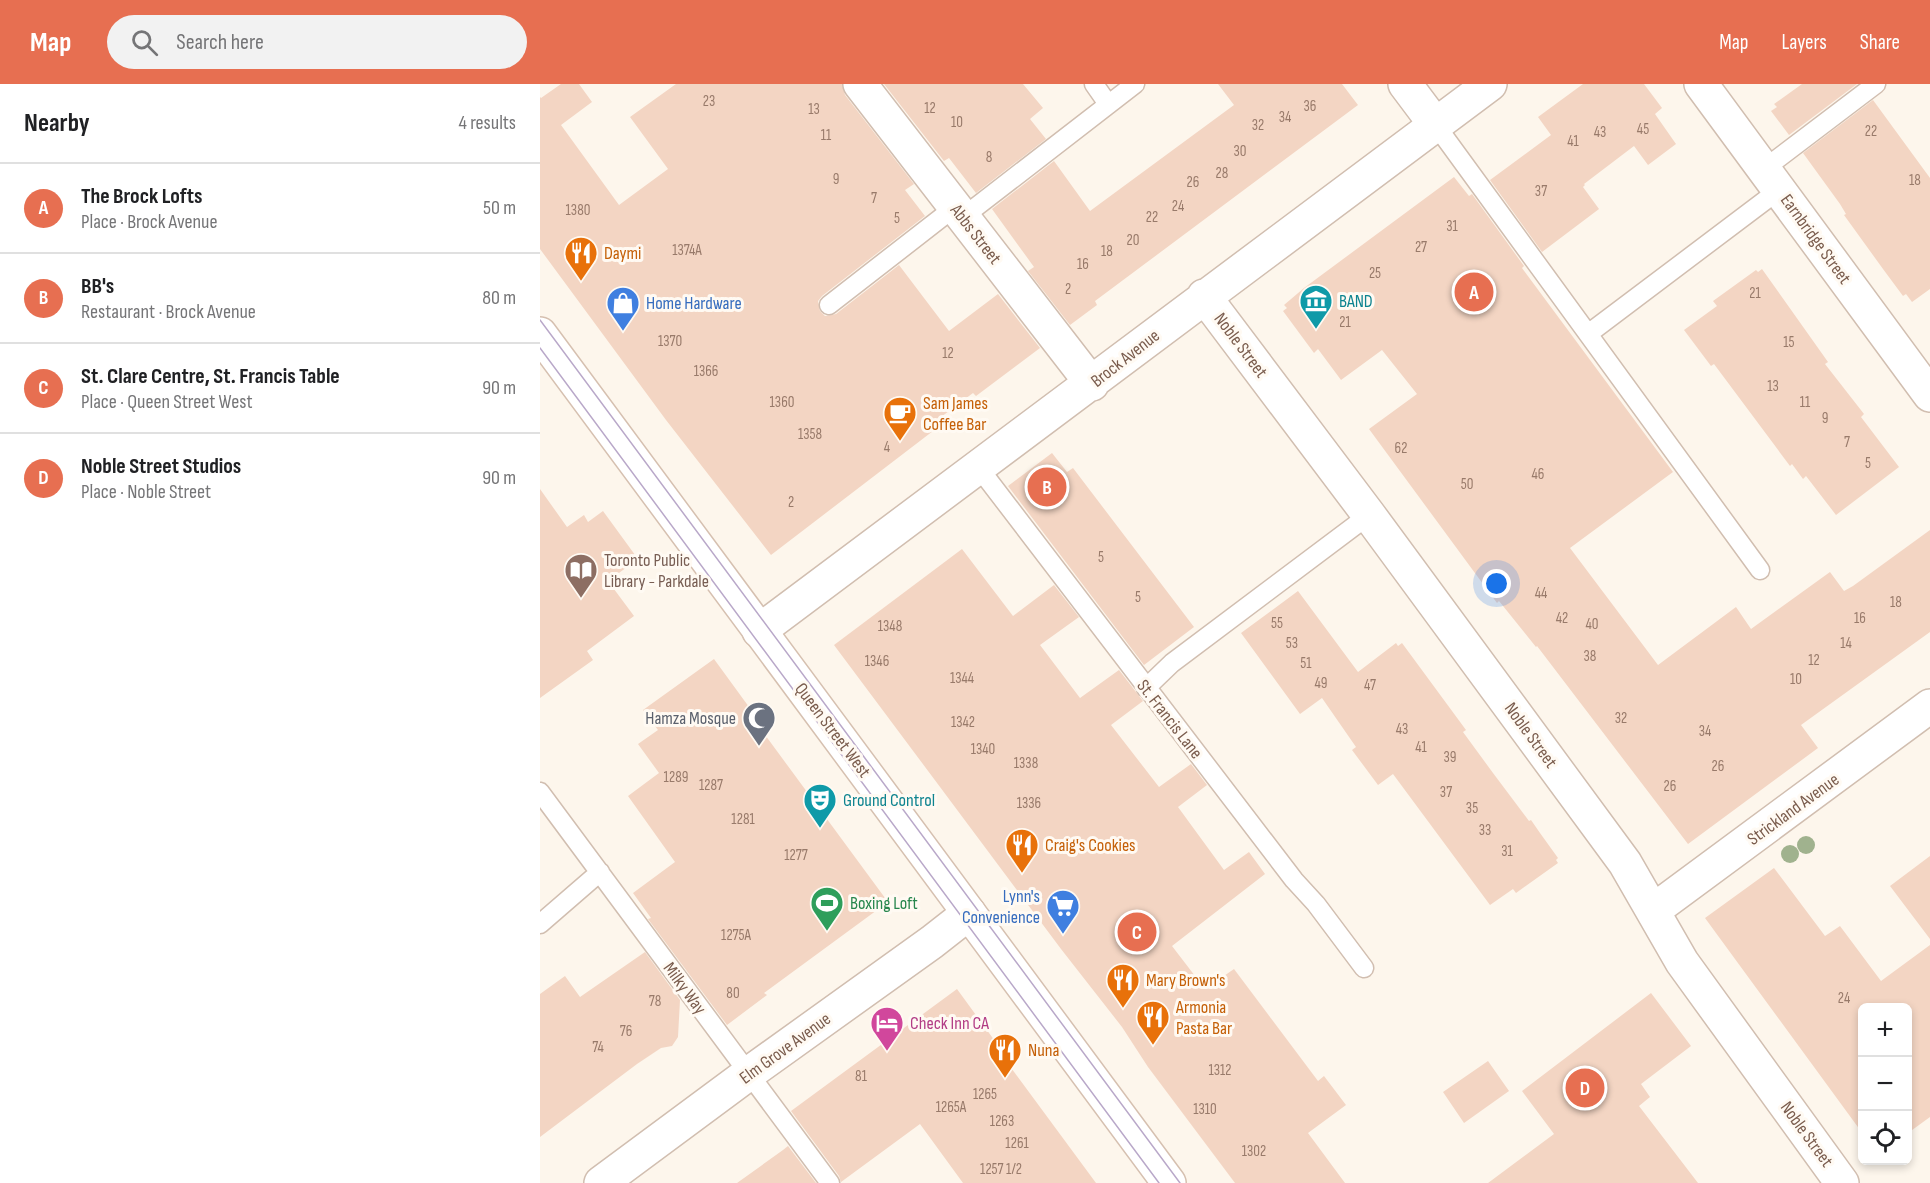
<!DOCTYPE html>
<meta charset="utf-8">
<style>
body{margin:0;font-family:"Sofia Sans Condensed",sans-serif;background:#f2f2f2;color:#202124}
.controls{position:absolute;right:18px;bottom:18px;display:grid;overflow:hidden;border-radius:9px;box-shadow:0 3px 9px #0003}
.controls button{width:54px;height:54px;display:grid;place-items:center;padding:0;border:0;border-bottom:2px solid #e0e0e0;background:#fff;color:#202124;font:30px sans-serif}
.you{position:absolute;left:957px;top:500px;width:21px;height:21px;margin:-15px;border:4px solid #fff;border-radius:50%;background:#1a73e8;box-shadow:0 0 0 9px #1a73e833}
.badge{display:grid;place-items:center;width:39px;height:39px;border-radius:50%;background:#e76f51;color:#fff;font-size:20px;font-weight:700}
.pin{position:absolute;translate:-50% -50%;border:3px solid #fff;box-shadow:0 2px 6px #0006}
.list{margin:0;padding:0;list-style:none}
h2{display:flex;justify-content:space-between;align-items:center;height:78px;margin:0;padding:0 24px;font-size:26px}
h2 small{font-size:20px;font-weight:400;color:#757577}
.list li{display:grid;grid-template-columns:39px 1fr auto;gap:18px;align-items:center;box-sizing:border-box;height:90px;padding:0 24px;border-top:2px solid #e0e0e0}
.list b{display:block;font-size:22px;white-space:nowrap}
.list p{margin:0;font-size:20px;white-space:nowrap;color:#757577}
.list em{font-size:20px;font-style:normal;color:#757577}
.icon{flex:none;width:33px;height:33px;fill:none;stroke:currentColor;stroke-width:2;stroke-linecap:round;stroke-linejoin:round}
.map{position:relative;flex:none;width:1390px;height:1099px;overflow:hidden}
header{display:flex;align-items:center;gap:36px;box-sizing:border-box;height:84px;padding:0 30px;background:#e76f51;color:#fff}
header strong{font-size:28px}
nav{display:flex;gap:33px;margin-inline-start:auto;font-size:21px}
.search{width:420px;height:54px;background:#f2f2f2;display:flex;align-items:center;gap:15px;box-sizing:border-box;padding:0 21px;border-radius:33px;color:#757577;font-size:22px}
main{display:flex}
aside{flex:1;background:#fff}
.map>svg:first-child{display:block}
.building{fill:#f3d5c3}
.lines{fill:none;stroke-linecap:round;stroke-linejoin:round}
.lane-casing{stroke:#d1beb0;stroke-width:21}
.street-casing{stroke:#d1beb0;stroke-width:36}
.secondary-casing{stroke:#d6c0b0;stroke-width:36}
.lane{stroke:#fff;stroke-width:18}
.street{stroke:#fff;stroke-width:33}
.secondary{stroke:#fff;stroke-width:33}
.tram{stroke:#b9a8c9;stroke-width:1.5}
.tree{fill:#a0b28e}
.labels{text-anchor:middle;stroke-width:6;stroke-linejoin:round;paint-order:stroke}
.number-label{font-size:15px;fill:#987a6a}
.street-label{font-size:18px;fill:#7a5c4d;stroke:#fffaf3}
.food-label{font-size:18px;fill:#c56008;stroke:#fffaf3;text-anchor:start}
.culture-label{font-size:18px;fill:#0d838f;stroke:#fffaf3;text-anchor:start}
.shop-label{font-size:18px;fill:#366cbe;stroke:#fffaf3;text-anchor:start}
.education-label{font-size:18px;fill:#785e54;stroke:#fffaf3;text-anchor:start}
.worship-label{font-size:18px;fill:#5b616d;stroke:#fffaf3;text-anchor:end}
.leisure-label{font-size:18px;fill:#27864d;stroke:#fffaf3;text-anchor:start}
.hotel-label{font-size:18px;fill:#b23c85;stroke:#fffaf3;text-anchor:start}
</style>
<header>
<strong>Map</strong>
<div class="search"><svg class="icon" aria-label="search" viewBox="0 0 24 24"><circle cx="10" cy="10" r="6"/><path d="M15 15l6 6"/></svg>Search here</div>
<nav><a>Map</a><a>Layers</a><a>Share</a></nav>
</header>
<main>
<aside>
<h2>Nearby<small>4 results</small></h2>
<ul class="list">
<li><span class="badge">A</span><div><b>The Brock Lofts</b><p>Place · Brock Avenue</p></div><em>50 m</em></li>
<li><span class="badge">B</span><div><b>BB's</b><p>Restaurant · Brock Avenue</p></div><em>80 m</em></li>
<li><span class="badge">C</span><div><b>St. Clare Centre, St. Francis Table</b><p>Place · Queen Street West</p></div><em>90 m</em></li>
<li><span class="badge">D</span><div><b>Noble Street Studios</b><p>Place · Noble Street</p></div><em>90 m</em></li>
</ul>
</aside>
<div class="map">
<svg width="1390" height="1099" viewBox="0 0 1390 1099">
<rect width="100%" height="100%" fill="#fdf6ec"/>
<path class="building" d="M21,0h18l13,18 -31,23 58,80 49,-36 -38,-52 46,-33h166l3,11 69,89 -9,6 20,26 -103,80 -4,5 2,10 5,5 11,-2 63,-49 50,66 49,-37 42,54 -64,48 -3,-3 -44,33 4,5 -162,124 -105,-135 -126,-171v-152l1,1z
M344,0h139l20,24 -13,11 16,20 -70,54 -27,-35 -5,3z
M678,0h124l16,21 -263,196 2,4 -27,20 -42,-54 6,-4 -42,-58 62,-48 36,50 144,-106z
M1043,0h61l18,24 -7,6 21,30 -28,21 -14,-19 -50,38 1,1 -2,2 16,22 -57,43 -52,-72 61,-45 -13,-18z
M1262,0h55l-68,51 -18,-24 6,-4 -3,-3z
M1333,16l57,78v111l-18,13 -6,-8 -3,2 -20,-27 -39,-54 2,-1 -6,-10 -37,-51z
M914,93l15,19 3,-2 52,72 -2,2 151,204 -103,76 88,117 78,-58 15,22 79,-57 14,19 9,-5 77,-56v102l-129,93 17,23 -130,96 -151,-198 -1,1 -37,-46 -2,2 -128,-174 48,-35 -35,-44 -41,30 -23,-31 -4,4 -31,-42 4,-3 -3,-3 20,-17z
M1222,185l66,93 -3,2 39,50 -3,3 38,50 -63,48 -30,-39 -3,3 -11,-15 -2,2 -76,-102 -3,2 -27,-36 33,-24 -4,-5 43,-31 2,2z
M512,369l15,19 6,-4 121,159 -50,38 -136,-179z
M0,405l27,38 17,-12 4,7 15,-11 35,48 -30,22 26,35 -47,35 6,9 -53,38z
M422,465l51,67 41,-31 25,32 -39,28 40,53 39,-28 24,31 -32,24 48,62 32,-23 16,21 -29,22 46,63 25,-18 16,22 -93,72 33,43 29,-20 84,112 6,-5 22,29 -38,28 37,50h-110l-87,-116 -26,-40 -61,-78 -227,-304z
M758,507l60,81 38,-29 2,3 4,-3 64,87 -3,2 30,41 36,48 2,-1 9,13 18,25 -2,2 2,3 -42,30 -3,-4 -23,16 -97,-131 -15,11 -26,-35 4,-3 -34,-49 -22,16 -59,-81z
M174,575l35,48 -3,2 142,193 -124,91 3,2 -40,30 -79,-106 3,-1 -18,-25 42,-31 -47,-66 31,-23 -21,-29 20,-14 -15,-20z
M1390,772v83l-40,-53z
M1234,784l51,68 15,-10 41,55 49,-36v172l-22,16v-125h-45v126l-158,-216z
M105,868l35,48 -2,37 -6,9 -11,2 -24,16 -97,73v-143l25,-18 15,21z
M417,905l51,70 -2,2 90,122h-133l-43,-59 -79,58 -2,-6 -48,-65z
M1111,909l40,53 -50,38 9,13 -11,9 59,77h-210l66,-49 -32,-43z
M948,977l21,30 -45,32 -21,-31z
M248,1062l28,37h-79l46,-33z"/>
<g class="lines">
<g class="lane-casing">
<path id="lane" d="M554,0l14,20
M895,40l325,446
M1224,85l112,-85
M423,133l172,-133
M289,221l126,-98
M1048,250l191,-144
M439,384l315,412 22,24 48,64
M606,604l26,-25 197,-148
M0,708l290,391
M0,840l60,-52"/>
</g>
<g class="street-casing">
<path id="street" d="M320,0l232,300
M865,0l30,40
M1161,0l229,311
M664,212l165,219 256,348 57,99 160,221
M219,547l731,-547
M1114,826l276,-204
M61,1099l147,-109 184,-132 37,-29"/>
</g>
<g class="secondary-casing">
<path id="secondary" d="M0,250l629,849"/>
</g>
<use href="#lane" class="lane"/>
<use href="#street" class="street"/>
<use href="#secondary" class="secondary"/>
<path class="tram" d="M0,236l640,863
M0,264l619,835"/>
</g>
<g class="tree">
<circle cx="1266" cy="761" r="9"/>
<circle cx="1250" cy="770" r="9"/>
</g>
<defs>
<g id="restaurant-pin" transform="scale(1.725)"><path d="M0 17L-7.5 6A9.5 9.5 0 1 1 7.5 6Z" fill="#e8710a" stroke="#fffaf3"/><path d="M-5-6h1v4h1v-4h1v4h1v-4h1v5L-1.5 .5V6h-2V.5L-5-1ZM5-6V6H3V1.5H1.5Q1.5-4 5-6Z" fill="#fff"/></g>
<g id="museum-pin" transform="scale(1.725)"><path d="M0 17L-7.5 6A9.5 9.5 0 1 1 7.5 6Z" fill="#0f9aa8" stroke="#fffaf3"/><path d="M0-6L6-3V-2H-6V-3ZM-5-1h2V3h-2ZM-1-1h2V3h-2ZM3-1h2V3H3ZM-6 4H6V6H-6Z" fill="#fff"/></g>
<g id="shop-pin" transform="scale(1.725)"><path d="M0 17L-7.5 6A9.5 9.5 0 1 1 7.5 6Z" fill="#3f7fe0" stroke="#fffaf3"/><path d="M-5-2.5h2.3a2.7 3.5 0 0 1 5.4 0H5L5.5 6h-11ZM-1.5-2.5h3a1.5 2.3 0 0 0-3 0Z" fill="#fff"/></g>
<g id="cafe-pin" transform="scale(1.725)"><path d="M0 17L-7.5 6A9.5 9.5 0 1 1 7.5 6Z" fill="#e8710a" stroke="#fffaf3"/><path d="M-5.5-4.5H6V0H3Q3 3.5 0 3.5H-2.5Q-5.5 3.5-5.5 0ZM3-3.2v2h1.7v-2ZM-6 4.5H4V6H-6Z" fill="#fff"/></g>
<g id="library-pin" transform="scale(1.725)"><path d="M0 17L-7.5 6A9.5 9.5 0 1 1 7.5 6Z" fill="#8d6e63" stroke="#fffaf3"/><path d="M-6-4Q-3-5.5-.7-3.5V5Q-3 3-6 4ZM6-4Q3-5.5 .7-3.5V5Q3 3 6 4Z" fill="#fff"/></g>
<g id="mosque-pin" transform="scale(1.725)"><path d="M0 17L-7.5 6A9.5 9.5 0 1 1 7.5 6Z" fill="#6b7280" stroke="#fffaf3"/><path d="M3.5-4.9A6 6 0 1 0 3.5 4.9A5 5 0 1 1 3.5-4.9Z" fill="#fff"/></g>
<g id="theatre-pin" transform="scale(1.725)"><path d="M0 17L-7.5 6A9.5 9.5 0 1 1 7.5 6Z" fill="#0f9aa8" stroke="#fffaf3"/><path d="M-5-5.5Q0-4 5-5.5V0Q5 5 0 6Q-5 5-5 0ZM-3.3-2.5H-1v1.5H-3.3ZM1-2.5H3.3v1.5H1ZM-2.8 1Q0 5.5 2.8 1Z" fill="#fff"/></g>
<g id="stadium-pin" transform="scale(1.725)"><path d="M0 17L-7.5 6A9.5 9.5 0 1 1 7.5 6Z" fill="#2e9e5b" stroke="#fffaf3"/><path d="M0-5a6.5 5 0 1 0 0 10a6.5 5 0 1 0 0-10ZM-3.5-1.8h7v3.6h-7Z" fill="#fff"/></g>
<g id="supermarket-pin" transform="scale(1.725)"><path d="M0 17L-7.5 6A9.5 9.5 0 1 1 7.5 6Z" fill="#3f7fe0" stroke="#fffaf3"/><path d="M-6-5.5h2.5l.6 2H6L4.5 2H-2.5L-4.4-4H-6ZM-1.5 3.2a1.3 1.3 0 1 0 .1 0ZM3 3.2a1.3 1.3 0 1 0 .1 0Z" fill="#fff"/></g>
<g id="hotel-pin" transform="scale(1.725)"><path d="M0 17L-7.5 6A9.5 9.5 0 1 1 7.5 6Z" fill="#d1479c" stroke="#fffaf3"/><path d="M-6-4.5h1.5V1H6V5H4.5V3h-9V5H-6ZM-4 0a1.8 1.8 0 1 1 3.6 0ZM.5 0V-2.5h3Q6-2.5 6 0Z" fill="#fff"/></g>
</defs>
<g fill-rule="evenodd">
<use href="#restaurant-pin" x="41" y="169"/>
<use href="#museum-pin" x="776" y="217"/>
<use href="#shop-pin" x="83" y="219"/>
<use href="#cafe-pin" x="360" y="329"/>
<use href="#library-pin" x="41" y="486"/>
<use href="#mosque-pin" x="219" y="634"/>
<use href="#theatre-pin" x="280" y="716"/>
<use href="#restaurant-pin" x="482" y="761"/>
<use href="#stadium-pin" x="287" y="819"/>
<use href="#supermarket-pin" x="523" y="822"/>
<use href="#restaurant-pin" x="583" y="896"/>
<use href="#restaurant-pin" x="613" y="933"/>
<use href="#hotel-pin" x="347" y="939"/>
<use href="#restaurant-pin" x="465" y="966"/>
</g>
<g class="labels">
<g class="number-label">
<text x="169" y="22">23</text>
<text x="770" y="27">36</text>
<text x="390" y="29">12</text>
<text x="274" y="30">13</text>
<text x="745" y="38">34</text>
<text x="417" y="43">10</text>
<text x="718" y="46">32</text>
<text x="1103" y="50">45</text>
<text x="1331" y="52">22</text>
<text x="1060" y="53">43</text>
<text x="286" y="56">11</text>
<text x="1033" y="62">41</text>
<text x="700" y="72">30</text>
<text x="449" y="78">8</text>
<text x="682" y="94">28</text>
<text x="296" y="100">9</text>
<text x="1375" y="101">18</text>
<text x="653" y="103">26</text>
<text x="1001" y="112">37</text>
<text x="334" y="119">7</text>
<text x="638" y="127">24</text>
<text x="38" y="131">1380</text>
<text x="612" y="138">22</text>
<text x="357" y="139">5</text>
<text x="912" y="147">31</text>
<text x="593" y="161">20</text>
<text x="881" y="168">27</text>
<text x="147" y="171">1374A</text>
<text x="567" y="172">18</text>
<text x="543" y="185">16</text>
<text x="835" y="194">25</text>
<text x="528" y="210">2</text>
<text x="1215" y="214">21</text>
<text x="805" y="243">21</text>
<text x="130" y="262">1370</text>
<text x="1249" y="263">15</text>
<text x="408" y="274">12</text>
<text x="166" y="292">1366</text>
<text x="1233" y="307">13</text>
<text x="242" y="323">1360</text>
<text x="1265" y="323">11</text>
<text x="1285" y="339">9</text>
<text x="270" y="355">1358</text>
<text x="1307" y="363">7</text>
<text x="347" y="368">4</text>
<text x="861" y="369">62</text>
<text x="1328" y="384">5</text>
<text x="998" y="395">46</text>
<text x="927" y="405">50</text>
<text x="251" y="423">2</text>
<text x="561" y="478">5</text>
<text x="1001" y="514">44</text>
<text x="598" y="518">5</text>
<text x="1356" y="523">18</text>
<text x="1022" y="539">42</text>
<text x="1320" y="539">16</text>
<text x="737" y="544">55</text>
<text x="1052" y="545">40</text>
<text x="350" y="547">1348</text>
<text x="752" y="564">53</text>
<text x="1306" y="564">14</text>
<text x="1050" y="577">38</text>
<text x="1274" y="581">12</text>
<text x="337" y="582">1346</text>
<text x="766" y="584">51</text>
<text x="422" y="599">1344</text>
<text x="1256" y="600">10</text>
<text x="781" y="604">49</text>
<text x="830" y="606">47</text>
<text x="1081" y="639">32</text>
<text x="423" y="643">1342</text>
<text x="862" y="650">43</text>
<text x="1165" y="652">34</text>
<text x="881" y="668">41</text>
<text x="443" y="670">1340</text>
<text x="910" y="678">39</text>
<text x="486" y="684">1338</text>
<text x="1178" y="687">26</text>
<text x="136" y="698">1289</text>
<text x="171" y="706">1287</text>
<text x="1130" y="707">26</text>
<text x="906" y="713">37</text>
<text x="489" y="724">1336</text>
<text x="932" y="729">35</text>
<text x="203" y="740">1281</text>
<text x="945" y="751">33</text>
<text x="967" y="772">31</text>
<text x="256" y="776">1277</text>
<text x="196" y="856">1275A</text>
<text x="193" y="914">80</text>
<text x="1304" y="919">24</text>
<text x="115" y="922">78</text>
<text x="86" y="952">76</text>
<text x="58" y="968">74</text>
<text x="680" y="991">1312</text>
<text x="321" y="997">81</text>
<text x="445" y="1015">1265</text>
<text x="411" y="1028">1265A</text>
<text x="665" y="1030">1310</text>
<text x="462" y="1042">1263</text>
<text x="477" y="1064">1261</text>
<text x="714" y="1072">1302</text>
<text x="461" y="1090">1257 1/2</text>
</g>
<g class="street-label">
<text transform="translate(436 150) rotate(52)" y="6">Abbs Street</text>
<text transform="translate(1276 155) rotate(54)" y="6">Earnbridge Street</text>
<text transform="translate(701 261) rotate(53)" y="6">Noble Street</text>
<text transform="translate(585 274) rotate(-38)" y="6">Brock Avenue</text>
<text transform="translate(630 635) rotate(52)" y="6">St. Francis Lane</text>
<text transform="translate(293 646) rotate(53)" y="6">Queen Street West</text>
<text transform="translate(991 651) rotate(54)" y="6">Noble Street</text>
<text transform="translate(1253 725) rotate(-36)" y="6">Strickland Avenue</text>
<text transform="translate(145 904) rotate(54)" y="6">Milky Way</text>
<text transform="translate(245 964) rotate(-36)" y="6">Elm Grove Avenue</text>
<text transform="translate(1267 1050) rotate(54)" y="6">Noble Street</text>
</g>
<g class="food-label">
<text x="64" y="175">Daymi</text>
<text x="383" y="325">Sam James<tspan x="383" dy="21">Coffee Bar</tspan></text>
<text x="505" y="767">Craig's Cookies</text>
<text x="606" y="902">Mary Brown's</text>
<text x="636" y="929">Armonia<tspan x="636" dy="21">Pasta Bar</tspan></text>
<text x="488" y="972">Nuna</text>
</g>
<g class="culture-label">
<text x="799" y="223">BAND</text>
<text x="303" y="722">Ground Control</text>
</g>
<g class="shop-label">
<text x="106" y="225">Home Hardware</text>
<text x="500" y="818" text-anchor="end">Lynn's<tspan x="500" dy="21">Convenience</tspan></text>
</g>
<g class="education-label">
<text x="64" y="482">Toronto Public<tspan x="64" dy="21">Library - Parkdale</tspan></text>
</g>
<g class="worship-label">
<text x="196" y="640">Hamza Mosque</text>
</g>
<g class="leisure-label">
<text x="310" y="825">Boxing Loft</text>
</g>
<g class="hotel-label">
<text x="370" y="945">Check Inn CA</text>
</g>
</g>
</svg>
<div class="controls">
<button>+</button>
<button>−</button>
<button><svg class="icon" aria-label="locate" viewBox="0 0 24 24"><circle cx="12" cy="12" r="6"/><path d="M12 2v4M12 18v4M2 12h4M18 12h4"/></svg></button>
</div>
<div class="you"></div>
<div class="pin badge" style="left:934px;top:208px">A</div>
<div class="pin badge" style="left:507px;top:403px">B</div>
<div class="pin badge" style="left:597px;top:848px">C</div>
<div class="pin badge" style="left:1045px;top:1004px">D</div>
</div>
</main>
